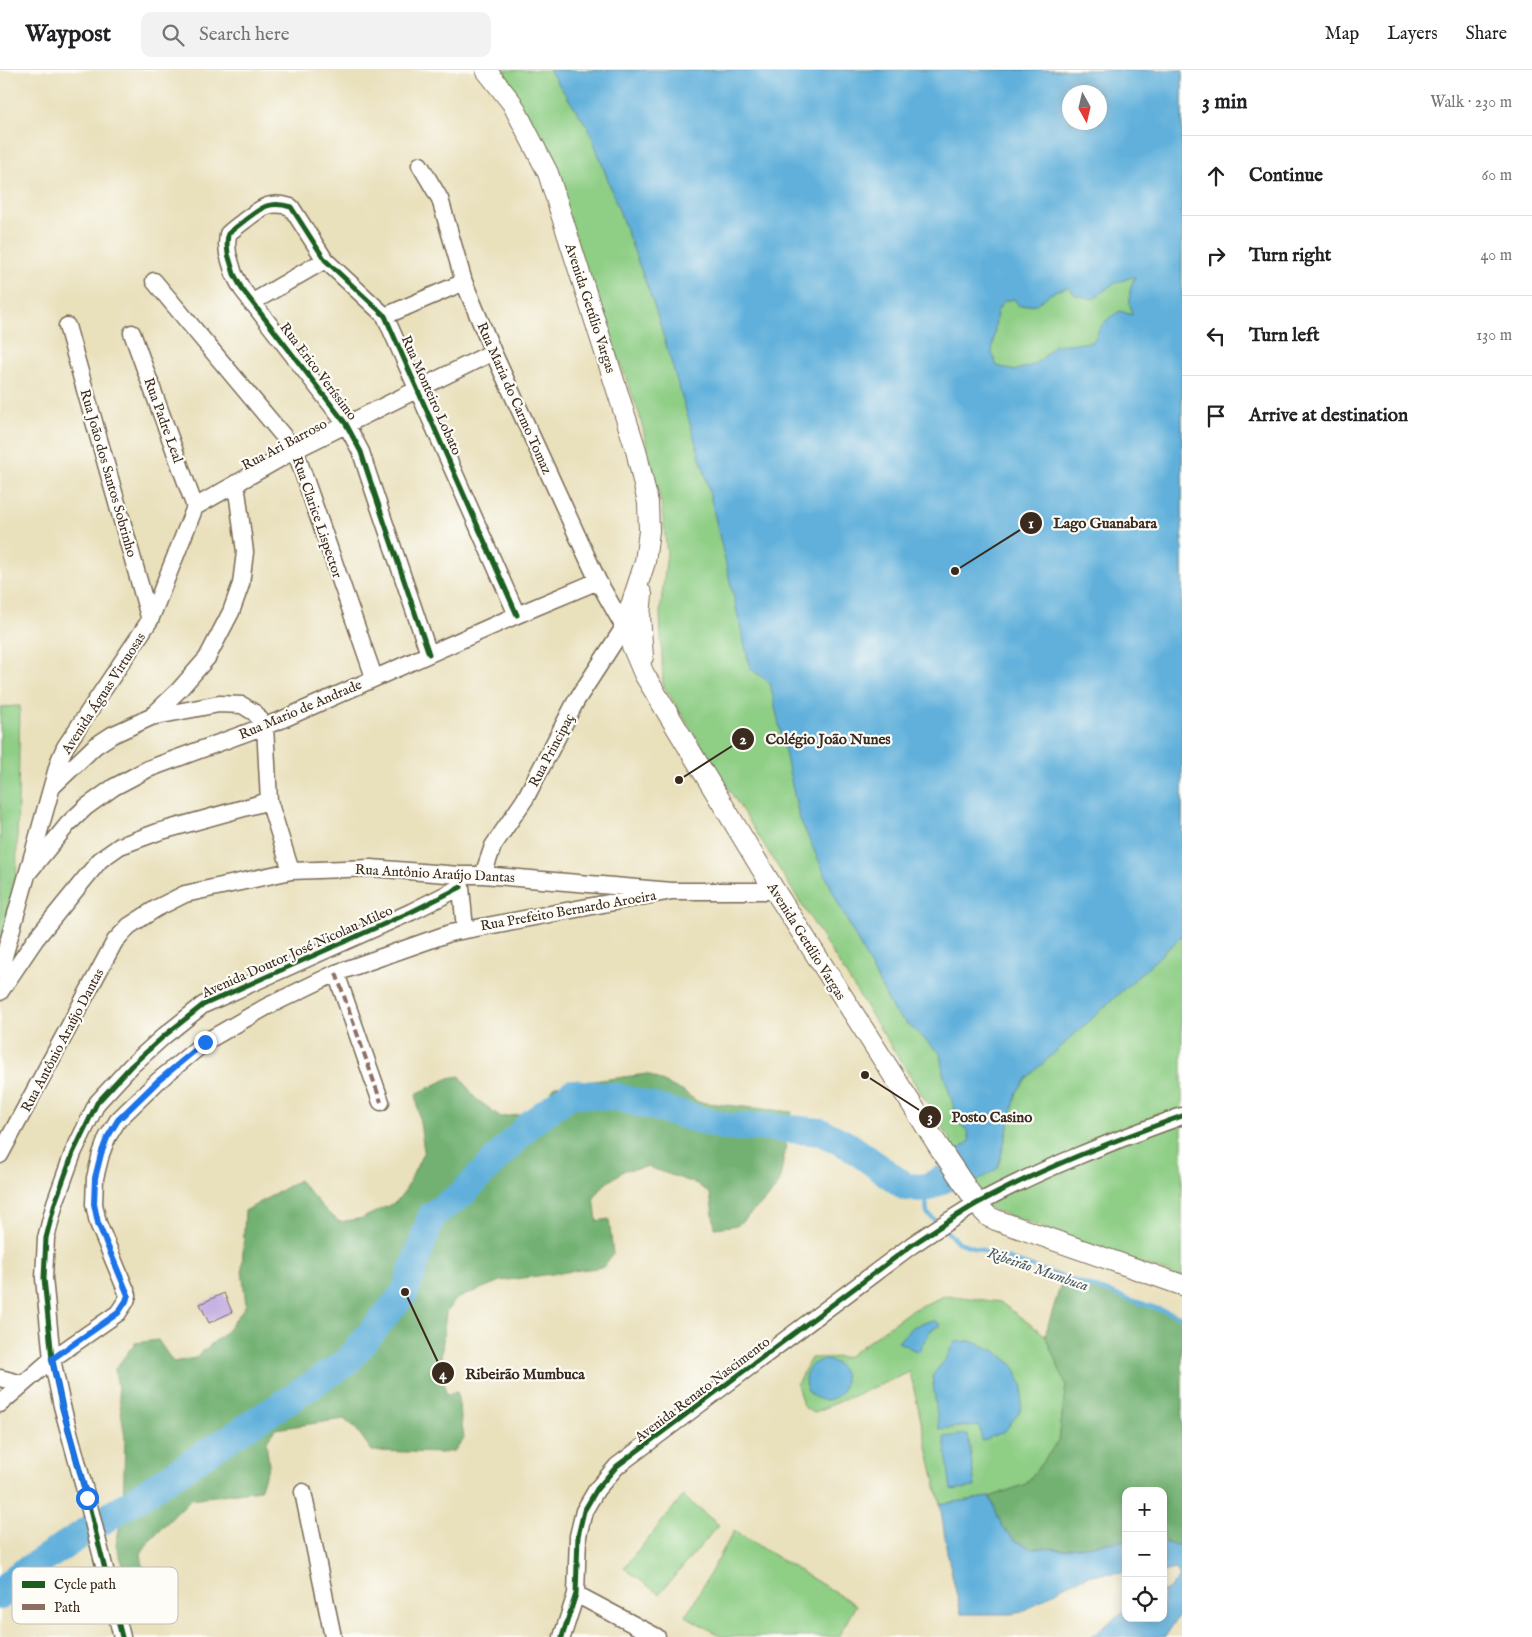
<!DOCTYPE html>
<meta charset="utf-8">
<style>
body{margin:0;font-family:"IM FELL English",serif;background:#f2f2f2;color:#202124}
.controls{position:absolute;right:15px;bottom:15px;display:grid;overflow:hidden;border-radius:10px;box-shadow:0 2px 12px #0003}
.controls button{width:45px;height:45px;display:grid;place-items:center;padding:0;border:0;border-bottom:1px solid #e0e0e0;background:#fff;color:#202124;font:25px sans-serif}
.compass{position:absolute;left:1062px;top:15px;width:45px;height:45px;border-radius:50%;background:#fff;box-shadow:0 2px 12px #0003;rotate:172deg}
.stop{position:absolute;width:15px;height:15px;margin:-11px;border:4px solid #1a73e8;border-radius:50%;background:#fff}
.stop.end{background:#1a73e8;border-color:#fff;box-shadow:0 1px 5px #0008}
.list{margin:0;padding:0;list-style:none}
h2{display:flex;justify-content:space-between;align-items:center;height:65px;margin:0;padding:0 20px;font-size:21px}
h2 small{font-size:16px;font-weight:400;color:#757577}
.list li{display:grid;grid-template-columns:32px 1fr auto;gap:15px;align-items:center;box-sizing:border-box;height:80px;padding:0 20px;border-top:1px solid #e0e0e0}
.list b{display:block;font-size:19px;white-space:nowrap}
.list em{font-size:16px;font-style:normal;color:#757577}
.icon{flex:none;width:28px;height:28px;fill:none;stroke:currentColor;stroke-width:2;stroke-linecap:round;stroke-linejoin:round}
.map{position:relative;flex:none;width:1182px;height:1567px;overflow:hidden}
header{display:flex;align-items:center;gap:30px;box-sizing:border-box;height:70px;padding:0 25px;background:#fff;border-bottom:1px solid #e0e0e0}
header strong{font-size:24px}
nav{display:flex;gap:28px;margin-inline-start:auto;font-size:18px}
.search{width:350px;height:45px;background:#f2f2f2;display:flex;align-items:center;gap:12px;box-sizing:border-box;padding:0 18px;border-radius:10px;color:#757577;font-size:19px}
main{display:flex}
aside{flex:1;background:#fff}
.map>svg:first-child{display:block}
.green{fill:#8ece85;stroke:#647c52;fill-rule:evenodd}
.forest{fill:#72b172;stroke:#566e48}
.water{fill:#60b0db;stroke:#4e6d7c;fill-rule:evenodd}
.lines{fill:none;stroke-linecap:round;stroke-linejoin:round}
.stream{stroke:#60b0db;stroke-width:4.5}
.river{stroke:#60b0db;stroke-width:28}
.building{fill:#c3ade1}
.minor-casing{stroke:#786a55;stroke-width:19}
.major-casing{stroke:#786a55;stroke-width:22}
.minor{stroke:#fff;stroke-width:16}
.major{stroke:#fff;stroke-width:20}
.quiet{stroke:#8d6e63;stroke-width:4;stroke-dasharray:8 4;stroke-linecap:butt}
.cycleway-casing{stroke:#fdfcf7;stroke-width:8}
.cycleway{stroke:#1b5e20;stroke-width:5}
.route{stroke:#1a73e8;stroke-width:6}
.labels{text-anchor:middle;stroke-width:4.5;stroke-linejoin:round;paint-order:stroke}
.street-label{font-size:14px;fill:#3b2a1e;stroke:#fdfcf7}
.water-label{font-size:15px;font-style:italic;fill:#485960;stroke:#fdfcf7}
.key{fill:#fdfcf7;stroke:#c3bdb6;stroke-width:1}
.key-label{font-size:14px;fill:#3b2a1e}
.leader{fill:none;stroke:#3b2a1e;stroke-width:2}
.callout-dot{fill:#3b2a1e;stroke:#fdfcf7;stroke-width:2}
.mark-label{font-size:15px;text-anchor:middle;font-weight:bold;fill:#fff}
.callout-label{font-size:15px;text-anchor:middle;font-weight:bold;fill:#3b2a1e;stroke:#fdfcf7;stroke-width:4.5;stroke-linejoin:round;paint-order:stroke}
</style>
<header>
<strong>Waypost</strong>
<div class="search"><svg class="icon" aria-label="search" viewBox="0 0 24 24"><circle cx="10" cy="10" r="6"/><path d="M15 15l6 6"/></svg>Search here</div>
<nav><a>Map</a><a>Layers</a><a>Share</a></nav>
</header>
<main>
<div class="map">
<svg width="1182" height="1567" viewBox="0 0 1182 1567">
<rect width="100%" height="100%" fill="#fdfcf7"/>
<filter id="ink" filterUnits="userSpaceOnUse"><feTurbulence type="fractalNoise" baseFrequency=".02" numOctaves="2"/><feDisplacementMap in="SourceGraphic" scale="10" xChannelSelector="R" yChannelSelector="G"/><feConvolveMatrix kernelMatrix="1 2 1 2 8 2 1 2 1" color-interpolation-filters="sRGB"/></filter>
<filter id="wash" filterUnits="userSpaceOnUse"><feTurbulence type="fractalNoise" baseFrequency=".0096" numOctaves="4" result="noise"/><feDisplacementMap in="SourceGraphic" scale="20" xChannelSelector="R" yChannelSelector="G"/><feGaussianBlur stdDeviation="1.12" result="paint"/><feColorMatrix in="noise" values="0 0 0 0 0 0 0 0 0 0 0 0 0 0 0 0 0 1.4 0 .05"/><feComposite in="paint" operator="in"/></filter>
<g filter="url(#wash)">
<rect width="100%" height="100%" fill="#e9e0bc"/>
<path class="green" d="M486,0h696v1208l-205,-74 -36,-54 10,-9 -288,-456 -3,-72 7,-60 -6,-51 -22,-89 -91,-240zM1070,22h30v30h-30z
M20,636l-4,184 -16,53v-236z
M946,1225l54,7 45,33 21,50 -7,55 -33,44 -36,13 -50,7 -30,-132 -97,41 -10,-7 -6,-22 14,-26 36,-1 63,-46z
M683,1426l36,29 -60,69 -35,-26z
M734,1461l122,74 -18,32h-116l-36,-21z"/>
<path class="forest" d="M647,1004l37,18 14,10 94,10 -13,72 -10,13 -31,28 -23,3 -5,-34 -13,-10 -49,-17 -23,3 -21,15 -10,13 3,23 12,-2 4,35 -10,13 -103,14 -44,18 -10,13 -5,47 5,35 11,-2 7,46 -10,13 -12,2 -70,-2 -15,-21 -13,-11 -69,10 -9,13 3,23 -9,25 -69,9 -41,41 -9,13 6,46 -12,1 -19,-55 7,-36 2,-71 -10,-69 20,-26 23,-3 15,22 22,-4 32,-27 19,-26 -4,-35 3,-59 54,-31 28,32 13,10 23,-4 33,-16 10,-13 18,-38 -8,-57 33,-16 11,-2 15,22 26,19 34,-4 20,-27z
M1063,1207l119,40v229l-19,-4v-51h-37v49l-63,9 -32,-1 -15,-7 -14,-15 -12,-29 36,-13 33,-44 7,-55 -21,-50z"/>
<path class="water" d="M549,0h633v866l-154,141 -11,15 -19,76 -22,14 -20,-31 14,-10 -3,-11 -12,-10 -2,-16 -10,-31 -3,-20 -46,-41 -56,-109 -39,-86 -29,-134 -20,-15 -45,-194 -50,-166 -66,-179zM1100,22v30h-30v-30zM1135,206c-7,15 -6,23 -3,39l-12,-4c-16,9 -20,15 -27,31l-39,3c-8,9 -15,19 -27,22 -5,2 -8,1 -12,4l-18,-5 -5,-13 5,-42 7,-10 10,-2 5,7 17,-2 19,-13 14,-4 6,8 18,4 20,-15z
M933,1250l8,5 -10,5 -13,22 -20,-10 14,-15z
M970,1271l24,9 19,15 10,22 -3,24 -15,20 -23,10 -3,-16 -40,4 -7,-53 15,-19 7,-15z
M805 1310a20 20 0 1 1 40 0a20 20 0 1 1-40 0Z
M968,1364l7,53 -24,3 -7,-53z
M990,1427l12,29 14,15 15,7 32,1 63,-9v32l-36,3 -21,8 -47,29 -11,2h-50l-14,-62 -7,-48z
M1163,1472l19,4v65l-17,26h-74l35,-28v9h37v-27l6,-2 11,-13 -5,-7 -12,3z"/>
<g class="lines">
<path class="stream" d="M925,1118l2,25 11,10
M943,1158l15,14 224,75"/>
<path class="river" d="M0,1526l16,-19 331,-215 58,-70 27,-77 30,-21 69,-71 41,-30 45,4 110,30h42l52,5 30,15 55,40 19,1 42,-20"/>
</g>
<g id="blocks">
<path class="building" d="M224,1223l8,19 -23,11 -9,-19z"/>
</g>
</g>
<g filter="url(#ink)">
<use href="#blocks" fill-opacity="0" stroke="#786a55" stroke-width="1"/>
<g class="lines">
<g class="minor-casing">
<path id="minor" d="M420,95l20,34 24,83 29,70 105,229 26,46 -48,74 -51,98 -32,47 -10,29
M154,211l141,169 79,227
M251,233l74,-43
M385,246l79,-34
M67,256l83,294
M132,263l63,174
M195,437l100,-57 198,-98
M429,584l-61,-180 -7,-22 -15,-28 -104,-135 -8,-15 -6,-20 -1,-10 1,-10c5,-5 11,-9 16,-13 17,-13 25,-21 47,-14l34,53 60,56 132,299
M151,647l28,-27 28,-32 24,-46 10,-28 4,-32 -9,-69
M52,717l43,-41 17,-11 39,-18 68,-13 23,1 13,8 10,13 4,75 22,70
M28,803l40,-49 18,-17 28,-20 34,-18 133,-49 236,-105 81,-34
M460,807l5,52
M0,901l59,-210 6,-14 85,-127 45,-113
M336,903l45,129
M0,922l35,-52 65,-80 20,-14 38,-14 111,-31
M0,1085l115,-214 14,-15 28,-18 28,-14 106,-23 80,-3 88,7h24l189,16h103
M0,1308l23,6
M0,1334l52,-45 66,-46 8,-12 2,-6 -30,-72 -4,-19 1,-26 6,-24 6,-16 11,-18 40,-39 47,-39 61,-35 70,-34 114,-40 222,-42
M303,1422l30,145
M576,1524l81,43
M122,1567l-35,-139 -25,-92 -10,-47 -5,-51 -3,-30 2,-40 9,-35 18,-50 24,-50 34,-37 33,-30 39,-31 208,-93 50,-25
M562,1567l14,-43 2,-58 6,-25 13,-22 20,-23 295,-221c21,-14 42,-28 64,-41 64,-35 137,-63 206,-88"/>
</g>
<g class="major-casing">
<path id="major" d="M486,0l26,33 36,70 88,277 12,53 1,28 -4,31 -21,65 20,47 131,217 166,259 40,59 8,8 7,3 186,65
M642,524l-2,22 3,41"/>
</g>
<use href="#minor" class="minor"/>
<use href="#major" class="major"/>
<path class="quiet" d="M336,903l45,129"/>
<g class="cycleway-casing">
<path id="cycleway" d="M429,584l-61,-180 -7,-22 -15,-28 -104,-135 -8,-15 -6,-20 -1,-10 1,-10c5,-5 11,-9 16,-13 17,-13 25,-21 47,-14l34,53 60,56 132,299
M122,1567l-35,-139 -25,-92 -10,-47 -5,-51 -3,-30 2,-40 9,-35 18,-50 24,-50 34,-37 33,-30 39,-31 208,-93 50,-25
M562,1567l14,-43 2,-58 6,-25 13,-22 20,-23 295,-221c21,-14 42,-28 64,-41 64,-35 137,-63 206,-88"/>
</g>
<use href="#cycleway" class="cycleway"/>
</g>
</g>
<g class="lines" filter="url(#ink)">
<path class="route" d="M87,1428l-25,-92 -10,-47 66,-46 8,-12 2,-6 -30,-72 -4,-19 1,-26 6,-24 6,-16 11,-18 40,-39 47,-39"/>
</g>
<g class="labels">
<g class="street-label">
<text transform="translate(591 238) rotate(72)" y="5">Avenida Getúlio Vargas</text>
<text transform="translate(319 301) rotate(53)" y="5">Rua Erico Veríssimo</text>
<text transform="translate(432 325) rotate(66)" y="5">Rua Monteiro Lobato</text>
<text transform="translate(515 328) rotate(66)" y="5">Rua Maria do Carmo Tomaz</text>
<text transform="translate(164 350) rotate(70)" y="5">Rua Padre Leal</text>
<text transform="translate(284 374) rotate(-28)" y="5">Rua Ari Barroso</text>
<text transform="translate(109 403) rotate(74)" y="5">Rua João dos Santos Sobrinho</text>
<text transform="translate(318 447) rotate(71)" y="5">Rua Clarice Lispector</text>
<text transform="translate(103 623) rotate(-57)" y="5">Avenida Águas Virtuosas</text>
<text transform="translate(300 639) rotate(-23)" y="5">Rua Mario de Andrade</text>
<text transform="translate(551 680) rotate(-62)" y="5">Rua Principaç</text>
<text transform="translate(435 803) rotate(3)" y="5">Rua Antônio Araújo Dantas</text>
<text transform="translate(568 840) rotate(-10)" y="5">Rua Prefeito Bernardo Aroeira</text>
<text transform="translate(807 871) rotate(58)" y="5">Avenida Getúlio Vargas</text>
<text transform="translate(297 881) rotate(-24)" y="5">Avenida Doutor José Nicolau Mileo</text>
<text transform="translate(62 970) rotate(-62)" y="5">Rua Antônio Araújo Dantas</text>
<text transform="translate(702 1319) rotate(-37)" y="5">Avenida Renato Nascimento</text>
</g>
<g class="water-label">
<text transform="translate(1038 1199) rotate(19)" y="5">Ribeirão Mumbuca</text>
</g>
</g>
<rect x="12" y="1497" width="166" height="57" rx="8" class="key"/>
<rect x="22" y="1511" width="23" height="7" fill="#1b5e20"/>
<rect x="22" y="1534" width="23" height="6" fill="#8d6e63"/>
<g class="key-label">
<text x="54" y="1519">Cycle path</text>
<text x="54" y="1542">Path</text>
</g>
<path class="leader" d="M955 501L1031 453M679 710L743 669M865 1005L930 1047M405 1222L443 1303"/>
<g class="callout-dot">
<circle cx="955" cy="501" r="5"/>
<circle cx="679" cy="710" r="5"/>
<circle cx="865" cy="1005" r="5"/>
<circle cx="405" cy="1222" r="5"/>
<circle cx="1031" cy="453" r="12"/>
<circle cx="743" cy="669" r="12"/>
<circle cx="930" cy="1047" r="12"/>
<circle cx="443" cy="1303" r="12"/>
</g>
<g class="mark-label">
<text x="1031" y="458">1</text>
<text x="743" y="674">2</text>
<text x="930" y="1052">3</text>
<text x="443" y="1309">4</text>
</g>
<g class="callout-label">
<text x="1105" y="458">Lago Guanabara</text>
<text x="828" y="674">Colégio João Nunes</text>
<text x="992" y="1052">Posto Casino</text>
<text x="525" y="1309">Ribeirão Mumbuca</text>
</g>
</svg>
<div class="controls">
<button>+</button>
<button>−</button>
<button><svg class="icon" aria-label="locate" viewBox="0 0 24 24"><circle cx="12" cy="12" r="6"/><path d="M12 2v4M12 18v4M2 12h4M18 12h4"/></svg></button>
</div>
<svg class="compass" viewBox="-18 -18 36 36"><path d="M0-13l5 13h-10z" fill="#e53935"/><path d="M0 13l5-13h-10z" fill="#757577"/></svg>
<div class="stop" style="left:87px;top:1428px"></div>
<div class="stop end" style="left:205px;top:972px"></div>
</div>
<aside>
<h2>3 min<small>Walk · 230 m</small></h2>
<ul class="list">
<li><svg class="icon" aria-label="ahead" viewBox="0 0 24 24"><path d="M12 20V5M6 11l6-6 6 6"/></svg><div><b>Continue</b></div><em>60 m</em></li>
<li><svg class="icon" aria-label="right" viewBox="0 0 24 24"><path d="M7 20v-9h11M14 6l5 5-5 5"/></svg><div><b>Turn right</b></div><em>40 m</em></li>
<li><svg class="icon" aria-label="left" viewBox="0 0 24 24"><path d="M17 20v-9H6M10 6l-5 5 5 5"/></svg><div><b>Turn left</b></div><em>130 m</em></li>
<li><svg class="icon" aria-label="arrive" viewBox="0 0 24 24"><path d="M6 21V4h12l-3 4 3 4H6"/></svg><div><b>Arrive at destination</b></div></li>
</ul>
</aside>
</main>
